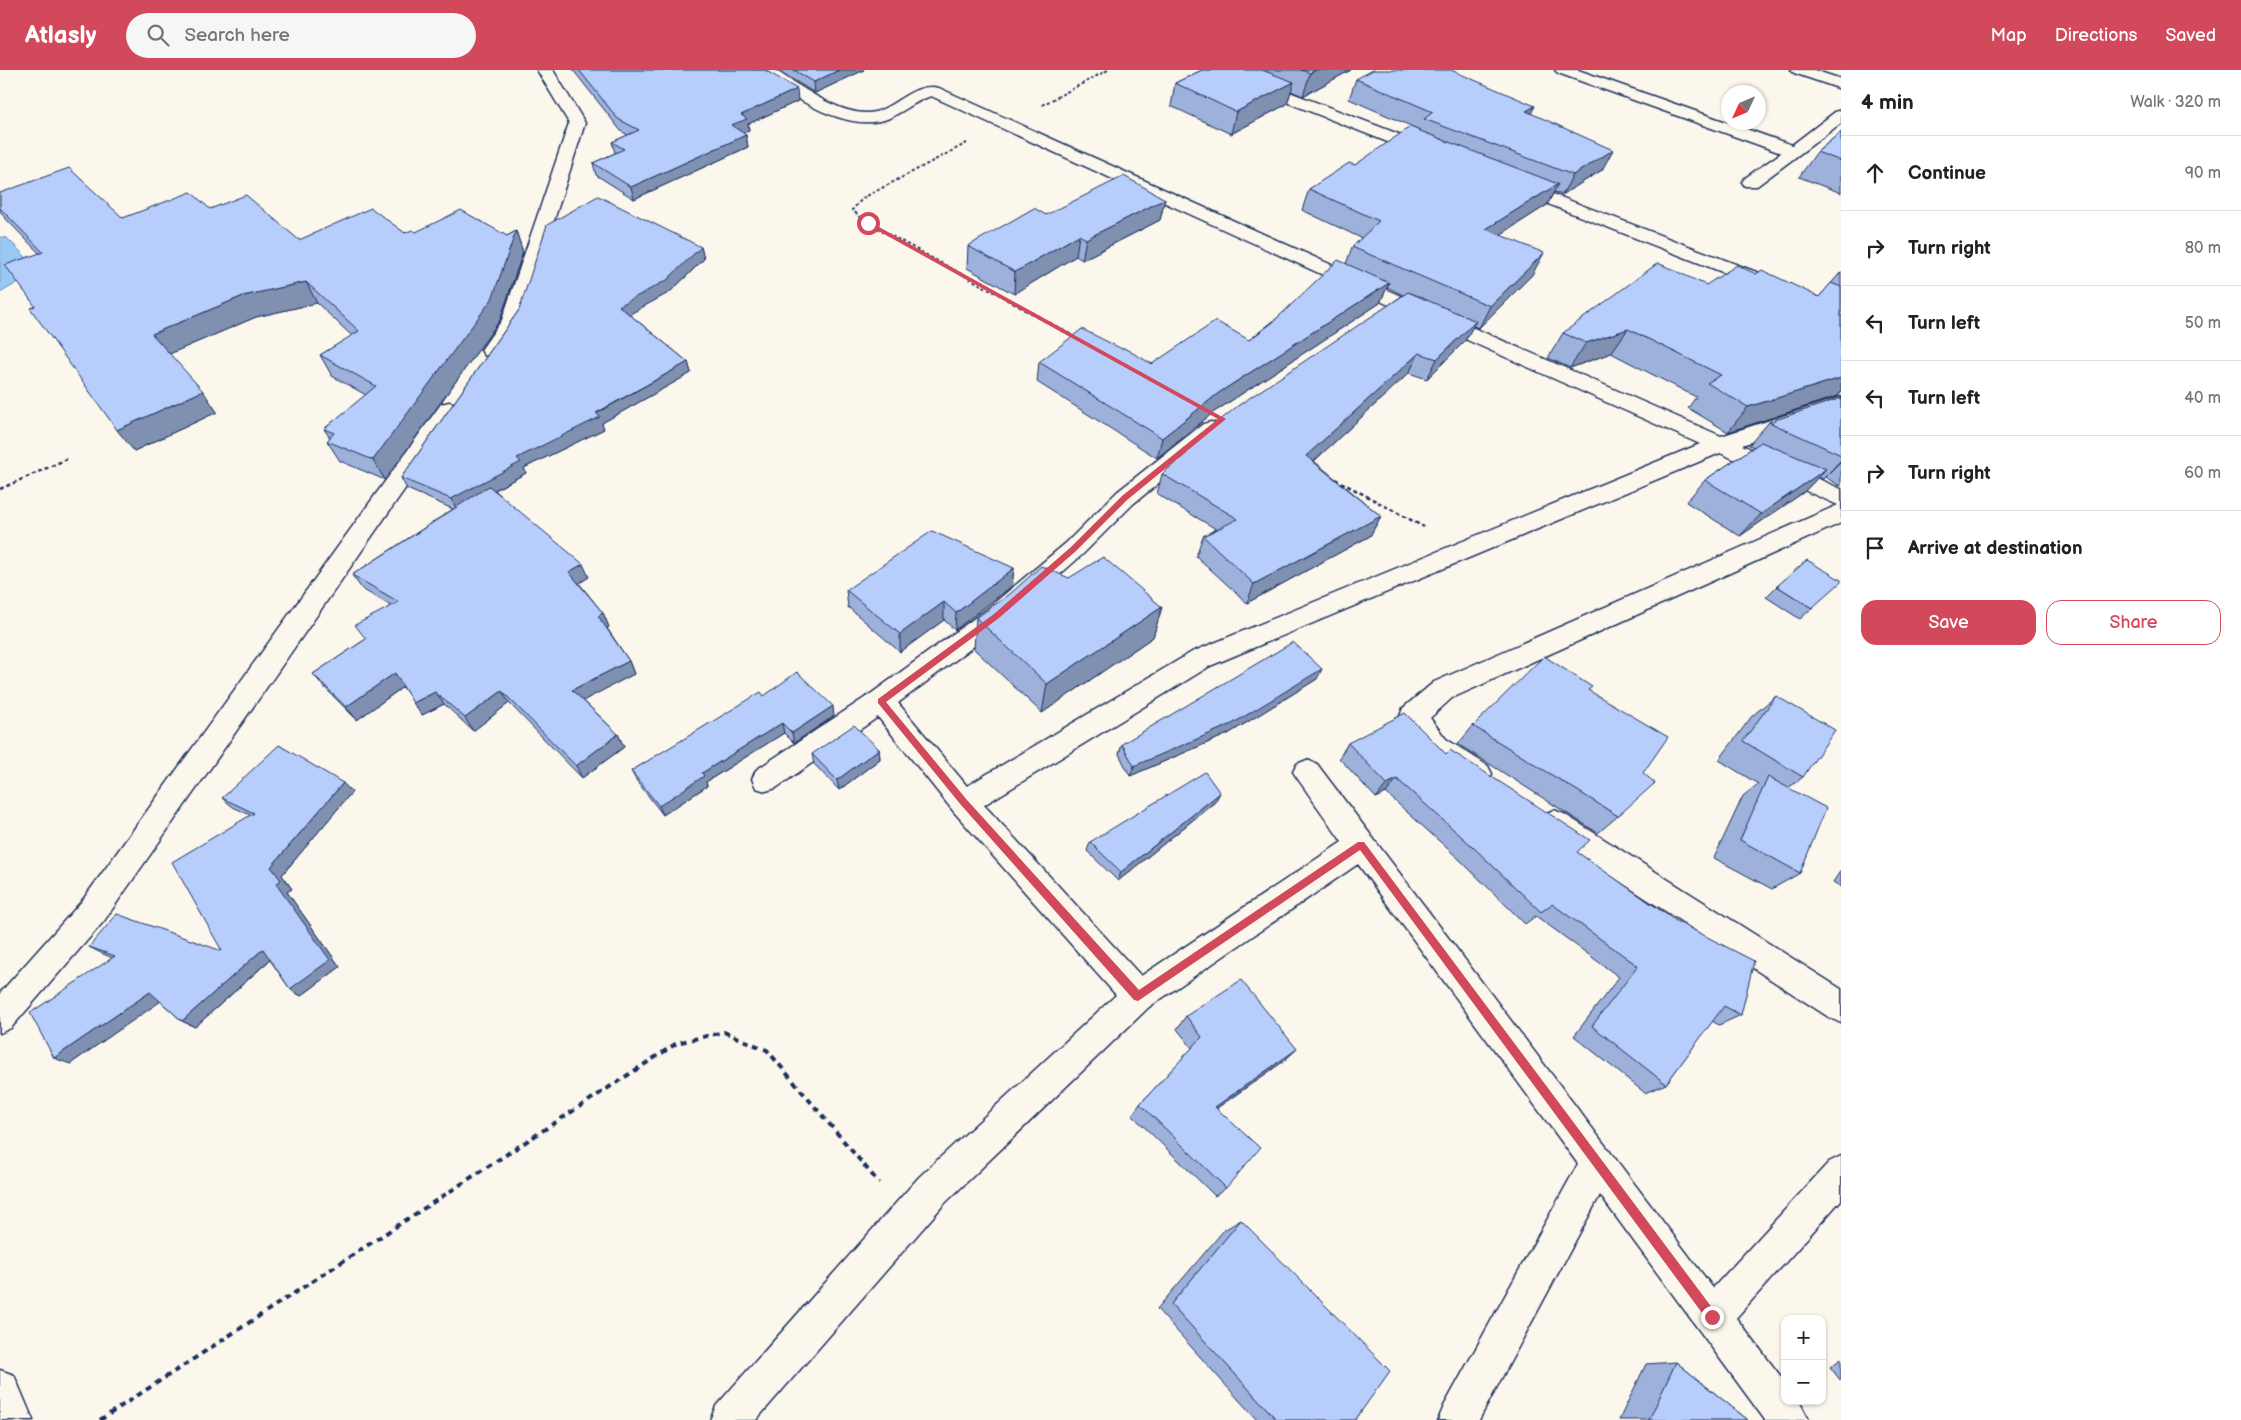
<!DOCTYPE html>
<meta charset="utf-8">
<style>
body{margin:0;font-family:"Balsamiq Sans",sans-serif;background:#f6f6f6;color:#202124}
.controls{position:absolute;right:15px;bottom:15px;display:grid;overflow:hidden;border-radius:10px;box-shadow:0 1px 4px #0004}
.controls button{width:45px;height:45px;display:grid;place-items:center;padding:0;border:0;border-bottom:1px solid #e0e0e0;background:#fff;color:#202124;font:25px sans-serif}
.compass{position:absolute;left:1721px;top:15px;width:45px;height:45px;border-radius:50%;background:#fff;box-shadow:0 1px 4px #0004;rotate:226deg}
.stop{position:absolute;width:15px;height:15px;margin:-11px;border:4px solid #d1495b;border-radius:50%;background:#fff}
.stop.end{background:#d1495b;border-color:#fff;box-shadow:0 1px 5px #0008}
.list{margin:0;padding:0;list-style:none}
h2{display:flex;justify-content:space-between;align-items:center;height:65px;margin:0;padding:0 20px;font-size:21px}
h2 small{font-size:16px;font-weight:400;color:#757577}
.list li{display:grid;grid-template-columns:32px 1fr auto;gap:15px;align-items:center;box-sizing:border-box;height:75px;padding:0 20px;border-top:1px solid #e0e0e0}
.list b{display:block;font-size:19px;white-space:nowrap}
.list em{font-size:16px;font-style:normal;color:#757577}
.actions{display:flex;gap:10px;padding:15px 20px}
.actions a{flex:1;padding:11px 0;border:1px solid #d1495b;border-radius:15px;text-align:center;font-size:18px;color:#d1495b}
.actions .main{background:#d1495b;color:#fff}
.icon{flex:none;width:28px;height:28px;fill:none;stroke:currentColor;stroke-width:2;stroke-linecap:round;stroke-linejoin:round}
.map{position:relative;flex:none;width:1841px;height:1350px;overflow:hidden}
header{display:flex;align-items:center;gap:30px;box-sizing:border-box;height:70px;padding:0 25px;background:#d1495b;color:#fff}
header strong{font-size:24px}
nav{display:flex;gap:28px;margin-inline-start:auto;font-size:18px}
.search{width:350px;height:45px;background:#f6f6f6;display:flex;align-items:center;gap:12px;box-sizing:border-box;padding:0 18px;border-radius:28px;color:#757577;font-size:19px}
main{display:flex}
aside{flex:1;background:#fff}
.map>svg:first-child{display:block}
.water{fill:#99c8f4;stroke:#678bb8}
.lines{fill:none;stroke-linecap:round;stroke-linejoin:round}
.street-casing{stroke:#1b2f5e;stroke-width:3}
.path-far2{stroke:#1b2f5e;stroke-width:2;stroke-dasharray:3 2.5;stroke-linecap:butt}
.path-far1{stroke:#1b2f5e;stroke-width:2.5;stroke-dasharray:4 3;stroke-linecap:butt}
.path{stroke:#1b2f5e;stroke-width:4;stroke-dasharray:6 5;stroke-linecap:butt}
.street{fill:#fbf7ec;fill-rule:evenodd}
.wall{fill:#9db1da;stroke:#1b2f5e}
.shaded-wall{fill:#8090b1;stroke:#1b2f5e}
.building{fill:#b7cefd;stroke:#1b2f5e}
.route{fill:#d1495b}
</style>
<header>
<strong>Atlasly</strong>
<div class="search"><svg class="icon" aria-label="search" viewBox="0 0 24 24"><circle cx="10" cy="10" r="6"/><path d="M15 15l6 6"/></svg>Search here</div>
<nav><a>Map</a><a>Directions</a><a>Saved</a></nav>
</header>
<main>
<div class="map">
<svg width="1841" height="1350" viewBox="0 0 1841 1350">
<rect width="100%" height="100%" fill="#fbf7ec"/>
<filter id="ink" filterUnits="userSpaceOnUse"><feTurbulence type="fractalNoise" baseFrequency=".02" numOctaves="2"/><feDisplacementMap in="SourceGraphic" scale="10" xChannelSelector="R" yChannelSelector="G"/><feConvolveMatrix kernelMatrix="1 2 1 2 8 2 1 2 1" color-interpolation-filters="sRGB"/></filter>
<g filter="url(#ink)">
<path class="water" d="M0,167l7,1 32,32 -39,23z"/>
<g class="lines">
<g class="street-casing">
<path id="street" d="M537,0h16l32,53 -63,198 -24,34 -7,1 -7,-1 -3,-5 21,-30 67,-197z
M753,0c6,0 14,0 20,0 6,2 14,8 20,12 21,13 48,31 74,31 25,0 44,-32 72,-25l466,210 316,138 120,-39v15l-99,33 99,44v34l-389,175 -22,20 16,21 42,27 4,8 -4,8 -10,4 -10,-4 -42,-27 -26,-39 3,-8 31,-26 404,-177 -118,-52 -510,213 -226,139 157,171 201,-134 -49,-70 4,-8 10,-4 10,4 396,524 116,-126 12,-6v44l-105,118 49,64v19h14l10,19h-44l-165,-225 -121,225h-41l6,-14 134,-242 -220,-300 -209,143 -204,196 -189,217h-46l6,-14 203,-229 197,-182 -162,-183 -76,-95 -102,71 -10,3 -10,-3 -4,-9 4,-9 116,-77 115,-84 79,-66 51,-51 86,-68 8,-2 8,2 3,5 -3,5 -86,70 -51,51 -77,68 -107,80 69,83 225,-134 508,-208 -309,-138 -460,-210c-16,5 -29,17 -44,23 -43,15 -96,-25 -131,-46z
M1210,0h22l203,78 2,4 -2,4h-12l-210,-83z
M1555,0h23l214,75 43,-33 6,-2v13l-84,63h-12l-3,-4 3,-4 36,-25 -223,-80z
M1791,0h23l27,9v10l-47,-16z
M1516,110l256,98 3,4 -3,4 -7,2 -7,-2 -248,-97 -3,-4 3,-4z
M449,332l8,2 3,5 -3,5 -353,507 -93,107 -11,5v-40l82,-92 359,-497z
M1554,740l10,4 277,175v34l-11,-5 -286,-186 -4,-9 4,-9z
M0,1300l14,5 19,45h-33z"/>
</g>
<path class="path-far2" d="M1042,35l66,-35
M967,73l-104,55 -11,12 16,13 141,77"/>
<path class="path-far1" d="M1006,229l69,38
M1335,409l89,48
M0,419l67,-30"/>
<path class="path" d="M100,1350l577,-377 47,-11 43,18 112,133"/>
<use href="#street" class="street"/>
</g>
<path class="wall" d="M573,0h192l33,31 -50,23 1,6 -7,3 4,2 2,12 -114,52 -38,-24 -3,-12 22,-10 -3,-11 16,-7 -7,-4z
M777,0h87l-49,23z
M1202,0h149l-48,26 -12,-5 -4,13 -56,30 -60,-28 4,-23z
M1356,9l175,34 71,57 -40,25 -8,-3 -7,13 -47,30 32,40 -53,53 -6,-2 -8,15 -38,38 -18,-6 -95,88 67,55 -11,20 -123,67 -51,-47 7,-20 13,-7 -59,-35 5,-20 18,-15 2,-8 221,-156 -16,-8 -7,16 -166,109 -57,46 -120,-76 2,-20 113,2 97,-24 97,-76 6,-17 9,-9 -59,-28 7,-21 46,-24 65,-35 -71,-31z
M1841,62v61l-42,-16 18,-25z
M0,123l123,25 87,-9 89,31 117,-8 91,4 9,-5 7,21 -23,68 -115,160 -45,-19 -13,-20 3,-3 -6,-9 42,-34 -34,-19 -12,-21 32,-19 -35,-33 -61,14 -87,37 48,58 -83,39 -99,-145 4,-53 -34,-35 -5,-7z
M1165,129l-5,21 -78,40 -6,-4 -62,38 -47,-26 1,-22 78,-31z
M701,177l3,12 -34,33 -41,22 59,48 3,11 -89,50 2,6 -80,39 2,5 -31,17 94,87 -10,6 24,30 6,14 -2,1 22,33 5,13 -51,26 35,34 6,13 -42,31 -73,-75 -36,28 -29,-27 -22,11 -19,-28 -46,33 -33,-33 -11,-13 53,-35 25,-33 -29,-17 -10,-14 101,-66 -46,-20 -6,-11 118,-168z
M1841,202v120l-3,4 -110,36 -40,-24 8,-11 -85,-44 -41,15 -22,-10 15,-25 143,-48 50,-11 63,23z
M1841,328v88h-1l-15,-9 -2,2 -5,-2 -14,15 -64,44 -54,-34 19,-22 49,-33 -5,-2 20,-23z
M1014,498l-2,18 -57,44 -11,-10 -44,32 -52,-45 -2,-17z
M1069,508l93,29 -9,30 -111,76 -68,-64 2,-31z
M1777,516l35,22 -12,11 -34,-22z
M1317,609l-89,55 -98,42 -11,-22 3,-10z
M1588,620l55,83 -25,43 -20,17 -140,-89 15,-18z
M764,626l70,20 -40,27 -10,-10 -78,49 1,4 -44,29 -27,-35 -5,-9z
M1776,626l27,81 -15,11 12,85 -28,16 -58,-31 29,-62 15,-12 -39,-24 33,-44z
M1348,673l98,11 131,98 164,163 -22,10 -7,-4 -46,63 -21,9 -71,-57 45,-59 -83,-61 -11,8 -66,-65 -73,-66 -10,5 -37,-40z
M879,679l1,10 -41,31 -25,-26 -2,-10z
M343,713l9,9 -70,83 10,14 -5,3 53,75 -39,29 -11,-7 -20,-29 -75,67 -13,-6 -22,-20 -90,63 43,-106 -10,-4 -14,-7 133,4 28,-136 -17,-8 -11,-9z
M1215,732l-97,79 -31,-30 3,-9z
M1841,800v17l-8,-5z
M1186,946l98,45 -67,47 9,80 -11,8 -83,-81 8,-11 52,-56 -15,-19z
M1241,1150l114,200h-98l-100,-111 67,-79z
M1841,1289v22l-11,-14z
M1676,1292l72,58h-129l27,-56z"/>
<path class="shaded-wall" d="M839,0h25l-49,23 -1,-11z
M1316,0h35l-48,26 7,-23z
M1294,12l-7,22 -56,30 5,-22z
M797,19l1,12 -50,23 1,6 -16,7 -2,-12 10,-10z
M1535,36l-10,20 1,-15z
M746,65l2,12 -114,52 -3,-12z
M1613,80l-11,20 -40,25 11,-20z
M1558,114l-11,21 -72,46 11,-22z
M1165,129l-5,21 -78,40 4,-21z
M516,161l7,21 -23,68 -115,160 -12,-20z
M1079,165l-3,21 -62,38 1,-22z
M701,177l3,12 -34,33 -47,26 -4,-12z
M1544,183l-12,22 -53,53 11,-22z
M306,212l11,21 -61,14 -89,38 -15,-21 91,-38z
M1389,213l-9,20 -166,109 -57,46 5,-20 58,-46z
M1476,251l-11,20 -38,38 10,-20z
M1628,259l-17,24 -41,15 16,-25z
M1419,283l-10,20 -111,103 8,-20z
M688,292l3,11 -89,50 2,6 -80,39 2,5 -69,37 -6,-11 66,-41z
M1841,308v14l-3,4 -110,36 20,-25z
M203,321l14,21 -83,39 -17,-21z
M1841,390v1l-18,18z
M1826,399l-22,23 -64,44 21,-22z
M1381,446l-11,20 -123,67 7,-19z
M583,494l6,13 -14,9 -6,-14z
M1014,498l-2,18 -57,44 1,-17z
M944,532v18l-44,32v-18z
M1162,537l-9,30 -111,76 5,-29z
M603,543l6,14 -5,3 -6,-14z
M629,591l5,13 -55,29 -7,-13z
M1322,599l-5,10 -89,55 -98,42 4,-10z
M395,603l9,13 -47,34 -11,-13z
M502,621l7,12 -36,28 -8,-13z
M435,622l9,12 -22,11 -9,-12z
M833,636l1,10 -40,27 -2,-10z
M782,653l2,10 -78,49 1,4 -44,29 -4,-9 43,-33z
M618,664l6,13 -42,31 -6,-12z
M879,679l1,10 -41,31 -2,-10z
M1397,709l-11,14 -10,5 11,-14z
M343,713l9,9 -70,83 10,14 -5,3 53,75 -39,29 -11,-7 -14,-105 -5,-17z
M1220,723l-5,9 -97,79 3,-9z
M263,879l11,7 -79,71 -13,-6z
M150,922l14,7 -94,65 -16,-6z
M1297,979l-13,12 -80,56 11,-10z"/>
<path class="building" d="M579,0h186l32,19 -56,26 6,4 -16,6 15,10 -115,52 -38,-24 31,-14 -12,-7 27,-12 -21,-11z
M794,0h45l-25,12z
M1202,0h60l32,12 -58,30 -61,-29z
M1301,0h15l-6,3z
M1373,0h78l84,36 -9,5 87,39 -40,25 -149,-56 9,-7 -77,-33z
M1410,57l148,57 -72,45 58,24 -54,53 -138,-59 27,-26 -70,-32 40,-26 6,2z
M1841,62v29l-24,-9z
M69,98l54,50 68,-26 19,17 36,-14 53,45 72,-32 34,25 7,-3 4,2 45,-22 46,26 9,-5 -24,68 -119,161 -46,-19 7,-8 -10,-4 52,-43 -56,-31 39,-24 -53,-49 -63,14 -91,38 51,57 -86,39 -87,-122 5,-2 -30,-41 38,-13 -43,-44v-15z
M1124,106l41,23 -79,40 -7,-4 -64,37 -47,-26 66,-38 12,7z
M598,126l103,51 -34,33 -48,26 69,56 -92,51 4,4 -83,41 4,4 -70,37 -50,-21 118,-168 28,-85z
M1338,190l51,23 -169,109 -58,46 -123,-76 43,-33 40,20 2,-1 28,16 64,-43 33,19 23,-17z
M1658,193l48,22 31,-20 19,9 6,-4 57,27 12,-14 10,4v91l-93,29 -41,-24 14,-8 -93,-46 -42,14 -23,-10z
M1408,222l68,29 -39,38 -18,-6 -113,103 75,60 -127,68 -51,-48 35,-17 -76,-45 25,-21 -5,-2 57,-46z
M1841,328v57l-72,-33z
M1761,372l65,27 -65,45 -56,-34z
M489,416l94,78 -14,8 34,41 -5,3 31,45 -57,29 46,44 -42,32 -74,-75 -37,27 -30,-26 -22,11 -18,-30 -49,34 -33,-33 53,-35 -11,-14 44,-23 -47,-27z
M932,461l82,37 -58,45 -12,-11 -44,32 -54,-44z
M1103,487l59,50 -115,77 -71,-66 34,-24 31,-28 28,12z
M1807,490l34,20v2l-29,26 -35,-22z
M1293,572l29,27 -90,55 -98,42 -12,-22z
M1544,586l48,31 -4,3 80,47 -25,36 12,10 -37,33 -145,-90z
M797,602l36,34 -41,27 -10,-10 -80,50 2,3 -45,30 -28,-35 130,-79 3,4z
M1776,626l59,34 -32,47 -60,-36z
M1405,643l41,41 4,-4 140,90 -13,12 99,69 78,40 -13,54 -17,-9 -58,78 -74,-58 46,-60 -86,-62 -11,8 -69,-66 -75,-67 -10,5 -39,-41z
M854,655l25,24 -42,31 -25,-26z
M279,675l64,38 -72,84 10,13 -5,4 54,76 -40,29 -27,-40 -81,72 -32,-29 -96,66 -24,-45 85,-57 -26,-9 28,-33 105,37 -50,-89 82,-49 -32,-15z
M1205,702l15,21 -99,79 -31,-30z
M1768,707l58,31 -26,65 -60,-33z
M1241,910l56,69 -82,58 45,41 -34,40 -86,-84 62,-67 -16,-21z
M1241,1150l149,151 -35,49h-78l-106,-116z
M1676,1292l72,58h-99z"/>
</g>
<path class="route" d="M866,152h4l356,197 -99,81 -51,51 -77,67 -113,84 81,98 172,190 219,-148h6l352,471 2,4 -2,4 -4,2 -4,-2 -348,-471 -222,151 -4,-1 -173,-195 -83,-102v-4l116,-85 77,-67 51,-51 96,-77 -352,-195z"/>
</svg>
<div class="controls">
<button>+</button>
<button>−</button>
</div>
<svg class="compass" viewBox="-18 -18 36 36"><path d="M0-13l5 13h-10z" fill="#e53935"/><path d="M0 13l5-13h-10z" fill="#757577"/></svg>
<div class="stop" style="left:868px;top:153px"></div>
<div class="stop end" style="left:1712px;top:1247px"></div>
</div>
<aside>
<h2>4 min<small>Walk · 320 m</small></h2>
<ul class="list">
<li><svg class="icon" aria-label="ahead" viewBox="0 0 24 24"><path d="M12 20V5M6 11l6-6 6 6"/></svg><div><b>Continue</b></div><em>90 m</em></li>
<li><svg class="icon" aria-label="right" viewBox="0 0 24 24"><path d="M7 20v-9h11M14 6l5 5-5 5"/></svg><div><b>Turn right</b></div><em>80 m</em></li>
<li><svg class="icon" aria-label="left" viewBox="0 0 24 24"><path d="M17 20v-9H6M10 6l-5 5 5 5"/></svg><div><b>Turn left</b></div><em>50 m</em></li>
<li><svg class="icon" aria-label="left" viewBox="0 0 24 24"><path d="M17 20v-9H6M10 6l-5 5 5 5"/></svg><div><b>Turn left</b></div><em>40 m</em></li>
<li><svg class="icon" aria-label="right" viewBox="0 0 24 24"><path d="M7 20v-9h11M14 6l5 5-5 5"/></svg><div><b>Turn right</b></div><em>60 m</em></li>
<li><svg class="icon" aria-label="arrive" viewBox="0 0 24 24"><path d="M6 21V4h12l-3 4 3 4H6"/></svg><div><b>Arrive at destination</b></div></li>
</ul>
<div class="actions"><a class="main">Save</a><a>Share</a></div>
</aside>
</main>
